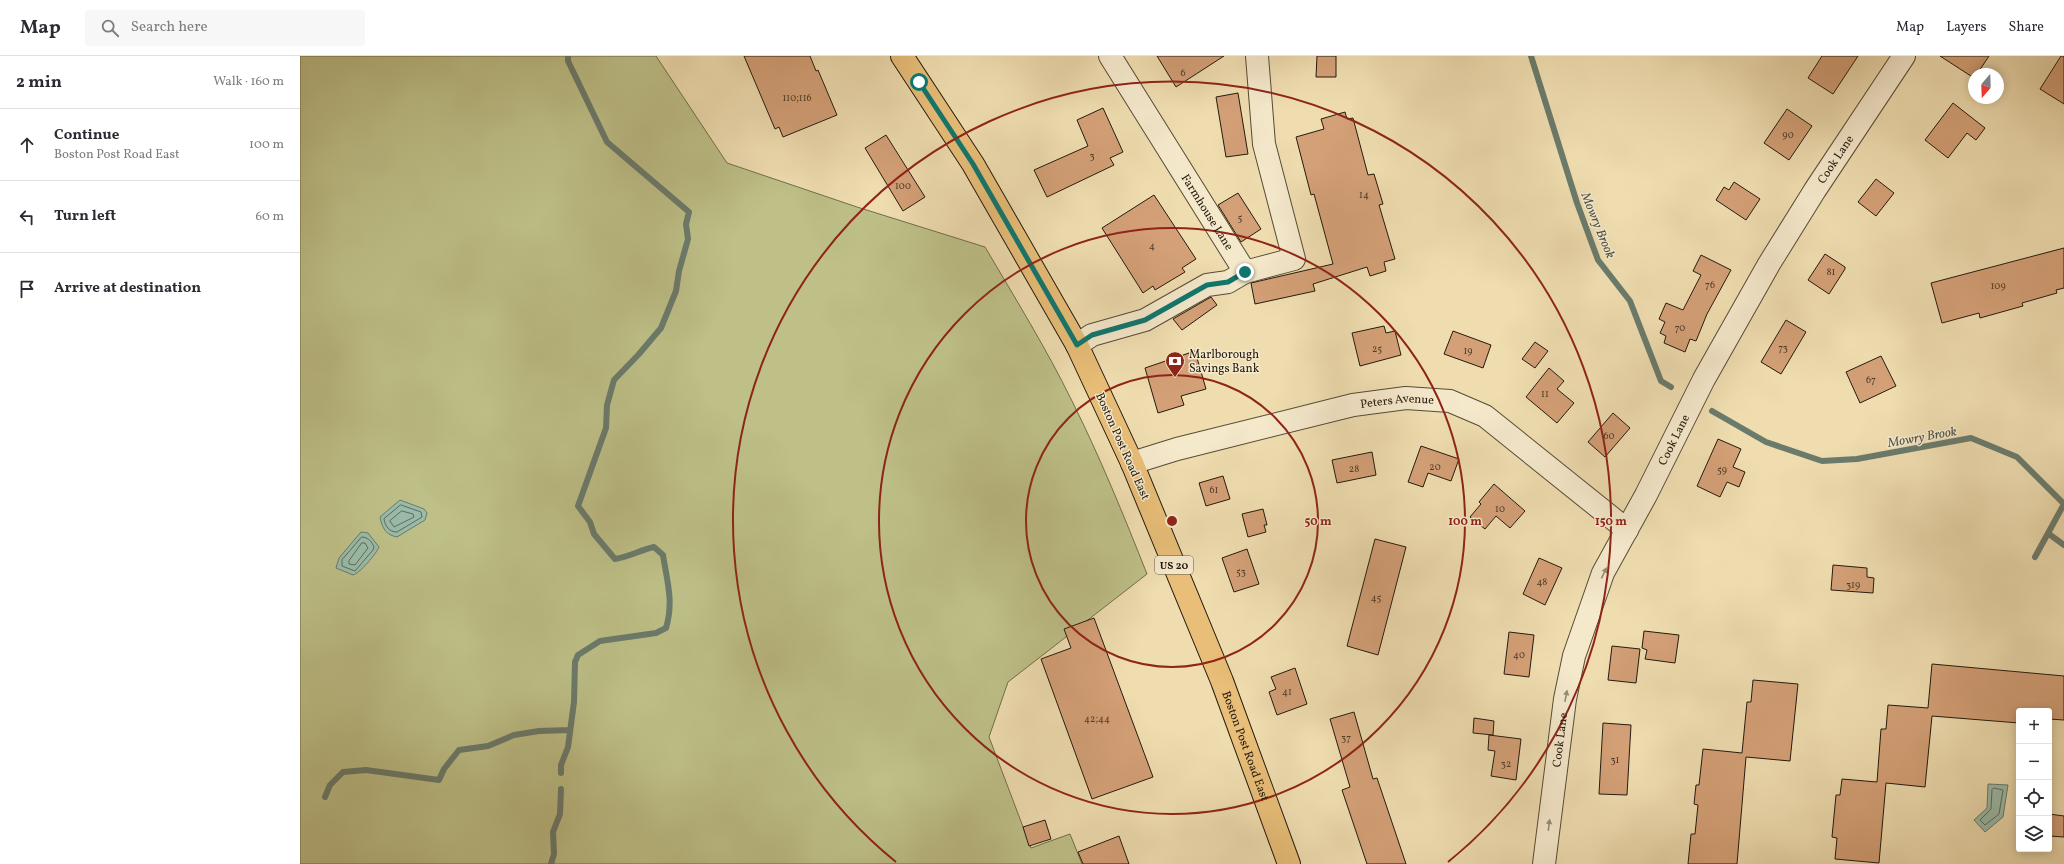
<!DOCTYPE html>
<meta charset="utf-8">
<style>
body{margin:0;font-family:Vollkorn,serif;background:#f7f7f7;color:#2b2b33}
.controls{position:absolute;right:12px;bottom:12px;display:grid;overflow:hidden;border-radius:4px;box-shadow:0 2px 10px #0003}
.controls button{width:36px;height:36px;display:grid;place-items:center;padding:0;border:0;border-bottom:1px solid #e1e1e2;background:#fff;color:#2b2b33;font:20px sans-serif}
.compass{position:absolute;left:1668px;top:12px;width:36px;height:36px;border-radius:50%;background:#fff;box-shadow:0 2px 10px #0003;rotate:199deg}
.stop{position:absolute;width:12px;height:12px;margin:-9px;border:3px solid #0f766e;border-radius:50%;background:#fff}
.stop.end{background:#0f766e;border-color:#fff;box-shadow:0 1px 4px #0008}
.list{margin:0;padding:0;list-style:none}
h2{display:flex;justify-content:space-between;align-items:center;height:52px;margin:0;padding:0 16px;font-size:17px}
h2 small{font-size:13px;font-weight:400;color:#7c7c81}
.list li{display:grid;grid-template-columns:26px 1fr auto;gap:12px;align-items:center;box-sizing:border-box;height:72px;padding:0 16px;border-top:1px solid #e1e1e2}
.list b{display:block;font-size:15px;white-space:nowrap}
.list p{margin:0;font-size:13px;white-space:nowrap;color:#7c7c81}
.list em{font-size:13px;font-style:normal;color:#7c7c81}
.icon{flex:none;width:22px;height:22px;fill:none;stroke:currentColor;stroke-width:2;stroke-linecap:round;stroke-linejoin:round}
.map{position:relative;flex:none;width:1764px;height:808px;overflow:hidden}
header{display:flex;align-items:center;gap:24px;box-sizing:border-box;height:56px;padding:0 20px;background:#fff;border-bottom:1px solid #e1e1e2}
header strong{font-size:19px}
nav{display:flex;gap:22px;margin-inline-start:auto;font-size:14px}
.search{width:280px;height:36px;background:#f7f7f7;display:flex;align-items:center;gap:10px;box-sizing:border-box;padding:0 14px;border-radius:4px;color:#7c7c81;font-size:15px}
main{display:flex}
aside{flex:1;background:#fff}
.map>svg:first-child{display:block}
.green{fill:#bec088;stroke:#706d4b}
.water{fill:#9abcaa;stroke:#6a7b6c}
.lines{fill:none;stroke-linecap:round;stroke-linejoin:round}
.shore{stroke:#5e6b5c;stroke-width:1}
.stream{stroke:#6a7b6c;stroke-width:6}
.building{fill:#d4a077;stroke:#231a0e}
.minor-casing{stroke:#564b36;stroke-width:24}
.major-casing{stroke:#231a0e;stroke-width:24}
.highway-casing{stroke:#231a0e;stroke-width:24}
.minor{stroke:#f5e9cc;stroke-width:22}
.major{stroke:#e8be78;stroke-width:22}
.highway{stroke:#e8be78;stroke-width:22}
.oneway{fill:#968c76}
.route{stroke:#0f766e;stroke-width:5}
.ring{fill:none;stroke:#8f2418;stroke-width:2}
.labels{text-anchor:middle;stroke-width:3;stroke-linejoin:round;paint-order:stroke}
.number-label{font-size:10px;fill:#4f3c28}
.shield{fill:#f5e9cc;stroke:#625847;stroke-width:1}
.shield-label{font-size:11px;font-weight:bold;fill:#231a0e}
.street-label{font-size:12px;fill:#231a0e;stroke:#f5e9cc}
.poi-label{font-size:12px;fill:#231a0e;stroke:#f5e9cc;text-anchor:start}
.water-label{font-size:13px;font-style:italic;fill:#4d5345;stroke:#f5e9cc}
.centre{fill:#8f2418;stroke:#f5e9cc;stroke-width:2}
.ring-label{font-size:12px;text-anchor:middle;font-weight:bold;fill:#8f2418;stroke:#f5e9cc;stroke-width:3;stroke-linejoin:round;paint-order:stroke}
</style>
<header>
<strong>Map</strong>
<div class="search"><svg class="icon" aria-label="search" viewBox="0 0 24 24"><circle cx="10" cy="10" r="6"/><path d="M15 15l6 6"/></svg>Search here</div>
<nav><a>Map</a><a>Layers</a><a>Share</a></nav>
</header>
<main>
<aside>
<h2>2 min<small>Walk · 160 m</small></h2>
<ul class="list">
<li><svg class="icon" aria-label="ahead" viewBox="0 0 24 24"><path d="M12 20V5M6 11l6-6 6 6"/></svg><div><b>Continue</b><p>Boston Post Road East</p></div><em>100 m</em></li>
<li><svg class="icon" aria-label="left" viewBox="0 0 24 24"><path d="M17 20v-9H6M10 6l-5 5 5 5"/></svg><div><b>Turn left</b></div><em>60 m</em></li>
<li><svg class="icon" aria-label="arrive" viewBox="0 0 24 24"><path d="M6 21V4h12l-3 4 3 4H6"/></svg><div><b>Arrive at destination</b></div></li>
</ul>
</aside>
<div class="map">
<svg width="1764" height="808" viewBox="0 0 1764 808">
<rect width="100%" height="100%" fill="#efddb0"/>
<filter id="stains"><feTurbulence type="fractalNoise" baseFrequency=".005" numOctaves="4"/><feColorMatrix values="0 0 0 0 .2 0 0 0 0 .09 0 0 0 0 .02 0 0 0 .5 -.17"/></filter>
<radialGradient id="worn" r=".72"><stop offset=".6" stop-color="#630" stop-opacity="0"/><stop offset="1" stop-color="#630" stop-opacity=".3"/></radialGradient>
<path class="green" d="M0,0h356l71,107 130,44 128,40c30,51 61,101 87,154 28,56 52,115 75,173l-139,108 -19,55 42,111 39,-14 12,30h-782z"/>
<path class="water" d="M100,444l24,9 3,4 -2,7 -28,17c-11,-2 -15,-9 -17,-20z
M61,476l7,1 11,14c-2,6 -20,27 -26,28l-17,-7 3,-10z
M1688,728l20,1 -5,32 -18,15 -11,-12 13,-12z"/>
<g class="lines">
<path class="shore" d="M101,449l20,7 1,5 -25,15c-8,0 -12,-6 -13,-13z
M102,455l11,3 1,3 -20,10 -4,-6z
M62,481c6,0 10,5 12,10l-1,3 -18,21 -13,-5v-6z
M62,487h3l3,5 -13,17 -6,-1v-3z
M1694,732l9,2 -4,24 -14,11 -5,-5 11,-11 1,-19z"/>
<path class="stream" d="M1231,0l46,147 21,57 32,41 31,80 10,6
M1412,355l54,31 56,19 35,-2 114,-21 46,19 47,47 -29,53
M1749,478l15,11
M261,717v-8l7,-18 6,-45 1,-40 3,-7 22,-14 56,-8 10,-5c8,-26 1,-47 -3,-73l-9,-8c-14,3 -25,10 -39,12l-21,-25 -4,-12 -12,-16 28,-78 1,-23 7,-25 25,-26 22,-26 15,-37 3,-20 9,-32 -2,-15 3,-12 -82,-70 -39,-81v-5
M25,741l5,-12 13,-13 23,-2 73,10 5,-11 15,-19 29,-4 26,-11 25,-4 31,-1
M251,808l3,-10 -1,-22 7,-18 1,-25"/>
</g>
<path class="building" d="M444,0h66l6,15 2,-1 19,45 -54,22 -4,-10 -4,2z
M857,0h67l-48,31z
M1017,0h19v21h-20z
M1522,0h36l-25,38 -25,-16z
M1640,0h49l-12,18h-3v4z
M1761,0h3v48l-24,-15z
M938,37l10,61 -22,3 -10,-60z
M1653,47l32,25 -9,12 -9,-7 -19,25 -23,-18z
M803,52l20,44 -13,6 4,7 -67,32 -13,-27 54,-24 -11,-26z
M1487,53l25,17 -23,34 -25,-17z
M1045,56l2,7 6,-1 15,57 6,-1 9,30 -4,1 16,54 -11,3 2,9 -16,5 -3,-9 -54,17 2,7 -60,13 -4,-21 82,-19 -19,-70 -3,1 -15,-58 28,-8 -3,-10z
M586,79l39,62 -22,14 -38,-63z
M1576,123l18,14 -18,23 -18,-14z
M1434,126l26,17 -14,21 -30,-20 8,-13 5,3z
M938,137l23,36 -20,13 -23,-37z
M854,139l42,64 -14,9 3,4 -30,18 -2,-4 -10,7 -41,-65z
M1764,192v40l-8,2 1,3 -35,10 1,3 -43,12 -1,-5 -37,10 -11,-40z
M1525,198l20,13v2l-16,25 -21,-14z
M1401,199l30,15 -24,44 -11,27 -6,-2 -5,13 -21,-9 2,-7 -6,-3 5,-11 -6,-3 7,-16 17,7 18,-35 -8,-4z
M911,241l6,8 -35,25 -9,-11z
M1486,264l20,12 -25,42 -20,-12z
M1084,270l2,7 9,-2 6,24 -41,11 -8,-33z
M1153,275l38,14 -8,23 -39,-14z
M1235,286l13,9 -13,17 -13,-9z
M895,295l11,38 -25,7 3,9 -26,8 -13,-45z
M1581,300l15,30 -36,17 -14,-31z
M1249,312l15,13 -7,8 17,14 -17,20 -31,-26z
M1313,357l17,15 -25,29 -17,-15z
M1418,383l23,10 -8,18 12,5 -6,15 -12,-5 -7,15 -23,-11z
M1121,390l38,13 -8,22 -23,-8 -5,14 -15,-5z
M1072,396l4,23 -39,8 -5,-23z
M923,420l7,23 -24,7 -7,-23z
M1194,428l31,27 -15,17 -14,-12 -11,13 -15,-12 11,-13 -2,-2z
M963,453l4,16h-3l2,7 -18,5 -6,-23z
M1075,483l31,8 -28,108 -31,-9z
M947,493l12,35 -25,8 -12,-34z
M1239,502l23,10 -17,37 -22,-11z
M1533,509l34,3v9l7,1 -1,15 -42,-3z
M794,562l59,159 -61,22 -51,-140 30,-11 -7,-19z
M1344,575l35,4 -4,28 -30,-4 2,-9 -5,-2z
M1209,576l25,3 -5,42 -25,-3z
M1312,590l28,3 -4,34 -28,-3z
M1632,608l132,12v44l-15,-1v-8h-30v12l-87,-7 -7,71 -39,-4 -7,80 -44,-4 2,-21 -5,-1 4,-42h4l2,-16 35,3 4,-53h5l2,-24 40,3z
M995,612l12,36 -30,11 -8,-23 7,-3 -5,-12z
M1453,624l45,4 -8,77 -44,-4 -9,107h-49l3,-30h4l3,-29 -4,-1 2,-19h3l4,-36 39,4 5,-51h4z
M1054,656l19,67 4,-1 29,86h-39l-25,-74 8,-3 -20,-68z
M1174,662l20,3 -1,14 -20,-2z
M1303,667l28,2 -4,70 -28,-1z
M1189,679l32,4 -5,41 -25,-4 4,-25 -7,-1z
M1749,758l15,2v21l-15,-1z
M745,764l6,19 -22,7 -6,-19z
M819,780l10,28h-46l-5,-12z"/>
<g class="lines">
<g class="minor-casing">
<g id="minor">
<path id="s1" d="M810,0l135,216 49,-13 -30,-115 -7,-88"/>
<path d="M777,289l15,-10 53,-15 62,-35 21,-3 17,-10"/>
<path id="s2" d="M832,407l45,-14 176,-44 53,-7 44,3 35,15 142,114"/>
<path id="s3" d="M1244,808l21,-165 9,-43 29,-83 43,-78 58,-116 65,-115 46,-74 89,-134"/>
</g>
</g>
<g class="major-casing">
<g id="major">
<path d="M602,0l71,108 104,181"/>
<path id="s4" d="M832,407l90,218 67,183"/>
</g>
</g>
<g class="highway-casing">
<path id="highway" d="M777,289l55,118"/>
</g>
<use href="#minor" class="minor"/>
<use href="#major" class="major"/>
<use href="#highway" class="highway"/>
</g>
<defs><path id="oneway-solid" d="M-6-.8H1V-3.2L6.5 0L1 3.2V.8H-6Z"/></defs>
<g class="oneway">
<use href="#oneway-solid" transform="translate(1304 517) rotate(-65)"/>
<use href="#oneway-solid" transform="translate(1266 640) rotate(-79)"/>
<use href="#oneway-solid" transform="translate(1249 769) rotate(-83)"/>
</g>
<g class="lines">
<path class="route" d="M619,26l54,82 104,181 15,-10 53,-15 62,-35 21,-3 17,-10"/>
</g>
<g class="ring">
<circle cx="872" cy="465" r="146"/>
<circle cx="872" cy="465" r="293"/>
<path d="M596 806A439 439 0 1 1 1148 806"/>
</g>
<defs>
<g id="bank-pin" transform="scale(1)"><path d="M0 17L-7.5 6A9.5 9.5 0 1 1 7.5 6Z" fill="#8f2418" stroke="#f5e9cc"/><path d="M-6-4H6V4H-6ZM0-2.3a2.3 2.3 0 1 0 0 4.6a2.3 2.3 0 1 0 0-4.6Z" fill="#fff"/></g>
</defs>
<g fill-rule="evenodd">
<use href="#bank-pin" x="875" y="305"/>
</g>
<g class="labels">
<g class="number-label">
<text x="883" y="20">6</text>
<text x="497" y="45">110;116</text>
<text x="1488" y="82">90</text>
<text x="792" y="103">3</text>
<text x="603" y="133">100</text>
<text x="1064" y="142">14</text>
<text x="940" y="165">5</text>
<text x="852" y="193">4</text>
<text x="1531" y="219">81</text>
<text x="1410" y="232">76</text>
<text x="1698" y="233">109</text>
<text x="1380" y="275">70</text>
<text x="1483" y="295">73</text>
<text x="1077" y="296">25</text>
<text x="1168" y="298">19</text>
<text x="1571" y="327">67</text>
<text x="1245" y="341">11</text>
<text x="1309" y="383">60</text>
<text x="1135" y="414">20</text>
<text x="1054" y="416">28</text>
<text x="1422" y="417">59</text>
<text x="914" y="437">61</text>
<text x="1200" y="456">10</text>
<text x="941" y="519">53</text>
<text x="1242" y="529">48</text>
<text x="1553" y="532">319</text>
<text x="1076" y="545">45</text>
<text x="1219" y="602">40</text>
<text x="987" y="639">41</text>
<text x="797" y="666">42;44</text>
<text x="1046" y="685">37</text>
<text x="1315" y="707">31</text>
<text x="1206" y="711">32</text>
</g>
<rect class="shield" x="855" y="500" width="38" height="18" rx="3"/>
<g class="shield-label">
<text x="874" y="513">US 20</text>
</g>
<g class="street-label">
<text dy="4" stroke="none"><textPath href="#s3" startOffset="773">Cook Lane</textPath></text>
<text dy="4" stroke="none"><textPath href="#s1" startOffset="184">Farmhouse Lane</textPath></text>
<text dy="4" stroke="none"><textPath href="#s2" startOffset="273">Peters Avenue</textPath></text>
<text dy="4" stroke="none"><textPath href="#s3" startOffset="449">Cook Lane</textPath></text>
<text transform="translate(823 390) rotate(66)" y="4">Boston Post Road East</text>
<text dy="4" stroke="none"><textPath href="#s3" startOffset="125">Cook Lane</textPath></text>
<text dy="4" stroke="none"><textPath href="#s4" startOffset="305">Boston Post Road East</textPath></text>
</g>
<g class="poi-label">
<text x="889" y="302">Marlborough<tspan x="889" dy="14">Savings Bank</tspan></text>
</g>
<g class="water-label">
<text transform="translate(1299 169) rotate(68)" y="5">Mowry Brook</text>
<text transform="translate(1622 380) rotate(-10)" y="5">Mowry Brook</text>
</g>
</g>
<circle cx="872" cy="465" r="6" class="centre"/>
<g class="ring-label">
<text x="1018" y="469">50 m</text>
<text x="1165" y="469">100 m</text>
<text x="1311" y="469">150 m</text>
</g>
<rect width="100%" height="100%" filter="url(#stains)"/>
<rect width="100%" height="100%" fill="url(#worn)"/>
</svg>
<div class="controls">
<button>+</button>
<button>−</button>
<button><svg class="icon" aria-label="locate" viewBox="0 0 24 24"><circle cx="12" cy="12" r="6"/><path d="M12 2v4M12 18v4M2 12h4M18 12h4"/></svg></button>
<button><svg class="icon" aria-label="layers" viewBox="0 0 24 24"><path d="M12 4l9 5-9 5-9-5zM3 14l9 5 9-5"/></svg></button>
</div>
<svg class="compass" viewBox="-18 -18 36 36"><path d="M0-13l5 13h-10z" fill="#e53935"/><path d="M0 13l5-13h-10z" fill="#7c7c81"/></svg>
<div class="stop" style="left:619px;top:26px"></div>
<div class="stop end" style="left:945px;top:216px"></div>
</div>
</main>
